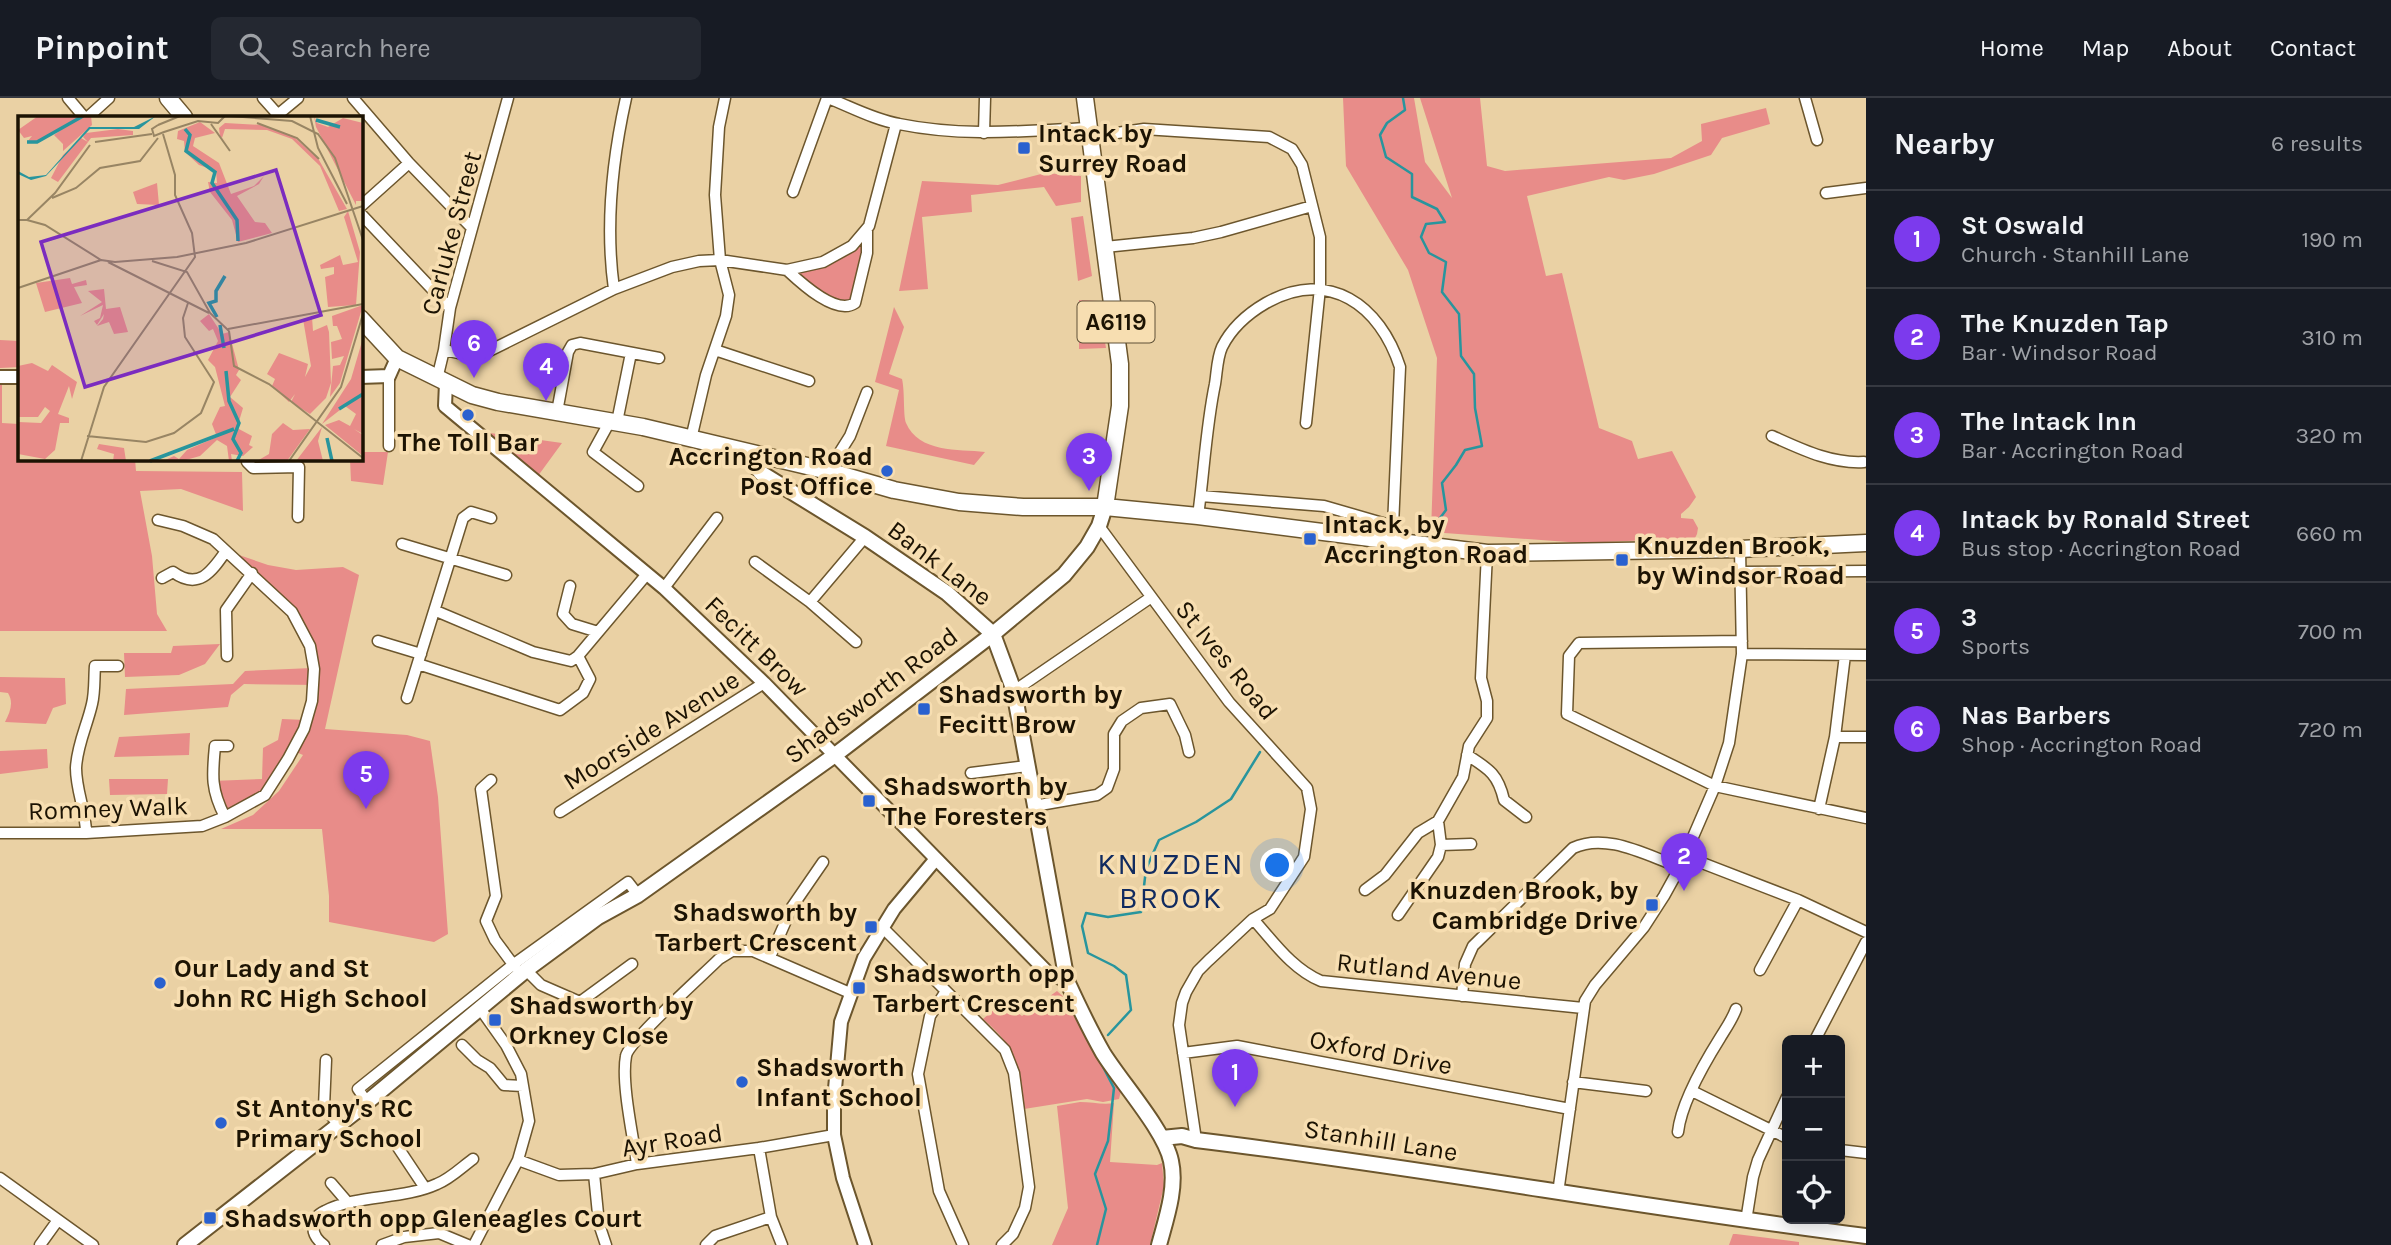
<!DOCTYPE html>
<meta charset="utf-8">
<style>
body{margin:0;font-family:Karla,sans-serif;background:#242831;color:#f1f3f6}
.controls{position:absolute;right:21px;bottom:21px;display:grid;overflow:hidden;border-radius:10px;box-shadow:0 4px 18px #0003}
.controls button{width:63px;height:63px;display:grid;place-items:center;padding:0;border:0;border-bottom:2px solid #363941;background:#171b24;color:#f1f3f6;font:35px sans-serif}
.you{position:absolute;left:1278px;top:768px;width:24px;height:24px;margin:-18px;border:5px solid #fff;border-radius:50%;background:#1a73e8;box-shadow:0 0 0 10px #1a73e833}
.badge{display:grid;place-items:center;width:46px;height:46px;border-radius:50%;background:#7c3aed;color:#fff;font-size:23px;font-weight:700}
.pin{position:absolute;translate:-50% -58px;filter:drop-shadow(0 2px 4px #0008)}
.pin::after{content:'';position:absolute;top:37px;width:24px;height:21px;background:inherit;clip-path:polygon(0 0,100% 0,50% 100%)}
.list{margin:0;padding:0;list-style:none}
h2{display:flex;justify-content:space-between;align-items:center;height:91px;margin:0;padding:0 28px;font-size:30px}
h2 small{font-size:23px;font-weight:400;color:#9ea1a6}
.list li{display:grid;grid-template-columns:46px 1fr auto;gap:21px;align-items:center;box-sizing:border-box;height:98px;padding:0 28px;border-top:2px solid #363941}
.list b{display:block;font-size:26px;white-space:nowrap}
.list p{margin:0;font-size:23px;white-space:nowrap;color:#9ea1a6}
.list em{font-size:23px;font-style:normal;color:#9ea1a6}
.icon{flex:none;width:38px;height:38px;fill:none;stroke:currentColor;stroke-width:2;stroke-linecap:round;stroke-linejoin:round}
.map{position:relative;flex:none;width:1866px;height:1147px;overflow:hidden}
header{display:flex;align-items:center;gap:42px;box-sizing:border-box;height:98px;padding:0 35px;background:#171b24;border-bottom:2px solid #363941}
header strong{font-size:33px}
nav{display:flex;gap:38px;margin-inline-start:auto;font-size:24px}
.search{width:490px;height:63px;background:#242831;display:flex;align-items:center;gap:18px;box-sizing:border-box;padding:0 24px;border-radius:10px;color:#9ea1a6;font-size:26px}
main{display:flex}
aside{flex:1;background:#171b24}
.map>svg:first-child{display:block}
.green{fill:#e88c89}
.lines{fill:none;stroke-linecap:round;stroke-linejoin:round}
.stream{stroke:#28959d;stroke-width:2.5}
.minor-casing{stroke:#6c562d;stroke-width:13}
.tertiary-casing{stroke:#6c562d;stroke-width:16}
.secondary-casing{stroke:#6c562d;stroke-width:18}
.primary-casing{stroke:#6c562d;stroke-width:19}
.minor{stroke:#fff;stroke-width:10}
.tertiary{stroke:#fff;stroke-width:12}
.secondary{stroke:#fff;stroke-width:14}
.primary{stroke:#fff;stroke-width:16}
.poi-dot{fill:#2a61cf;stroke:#f7deb1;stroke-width:2.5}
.labels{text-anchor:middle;stroke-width:7;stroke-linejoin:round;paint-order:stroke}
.shield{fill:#f7deb1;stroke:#5e5037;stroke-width:2}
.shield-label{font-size:24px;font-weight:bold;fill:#1c1303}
.poi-label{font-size:26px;font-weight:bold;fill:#1c1303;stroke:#f7deb1;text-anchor:start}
.street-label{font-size:26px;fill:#1c1303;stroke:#f7deb1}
.quarter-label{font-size:30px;letter-spacing:2px;fill:#112b60;stroke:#f7deb1}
.inset-river{fill:none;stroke:#28959d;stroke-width:3.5}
.inset-road{fill:none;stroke:#988564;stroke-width:2}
.view{fill:#7b2cbf;fill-opacity:0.15;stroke:#7b2cbf;stroke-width:3.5}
.inset-edge{fill:none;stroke:#1c1303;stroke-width:3.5}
</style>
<header>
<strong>Pinpoint</strong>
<div class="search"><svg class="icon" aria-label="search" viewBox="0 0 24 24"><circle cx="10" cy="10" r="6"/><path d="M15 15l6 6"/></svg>Search here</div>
<nav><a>Home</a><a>Map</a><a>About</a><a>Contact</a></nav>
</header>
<main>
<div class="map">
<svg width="1866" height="1147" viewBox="0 0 1866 1147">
<rect width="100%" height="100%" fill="#ead1a4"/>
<path class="green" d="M1343,0h71l11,64 27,36 -32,-100h60l7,68 18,5 166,-13 31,-17 -1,-17 65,-16 4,16 -48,14 -11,17 -57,19 -30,6 -15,-3 -82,19 19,80 16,-3 37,155 33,13 6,18 34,-8 24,46 -7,10 -8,7v4l12,1 5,9 -1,6 -2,4 -113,5 -151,-11 6,-174 -29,-88 -62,-104z
M1045,75l36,3v26l-25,4 -12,-19 -73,8 1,17 -50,5 6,72 -29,2 23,-110 76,4z
M1083,118l9,60 -14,5 -7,-63z
M867,131l-12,74 -16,4 -52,-37 36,-8z
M1079,202l19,1 8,47 -27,1z
M894,209l10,20 -15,47 13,5c3,13 1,36 4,44 13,30 52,26 79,29l-11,13 -88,-19 13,-56 -24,-8z
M0,242l19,1v26l-19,1z
M0,287h2v38l17,1v34l116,1 1,12 106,1 1,39 -62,-22 -41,2 12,65 5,58 10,17h-167z
M475,333l87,12 -27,37z
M361,354h27l-5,33 -32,-4 -1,-22 10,-1z
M239,457l29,10 28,5 47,-3 16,8 -34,154 82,6 23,6 8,56 10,137 -14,8 -105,-20v-26l-7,-67h-101l32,-14 26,-24 24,-36 -7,-3 -31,43 -40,22 -13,-36 50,-2 1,-31 15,-8 4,-21 24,1 7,-3 5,-32 -74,-1 -13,11 -3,12 -104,8 2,-26 107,-5 12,-13 67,-3 -2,-22 -18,-34 -54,-51z
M220,546l-15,20 -26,11 -54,2 -1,-24h47l2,-7z
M0,579l65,1 1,26 -13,4 -7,16 -41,-2c5,-10 9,-19 3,-29l-8,-1z
M190,635l-1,22 -75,2 5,-20z
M47,651l1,19 -48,6v-23z
M109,681h59l-1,15 -57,1z
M1057,893c30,25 45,66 64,100l-2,8 -16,3 -16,-3 -63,10c-7,-45 -5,-59 -41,-90l20,-17 19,14z
M1080,1004c12,0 23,3 34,1l-4,59 47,3 5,-2 2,23 -14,59h-98l16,-37 -11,-102z
M1733,1136h3l63,8v3h-70z"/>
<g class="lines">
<path class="stream" d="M1403,0l2,12 -18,13 -7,12 6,22 26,17v23l25,12 8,13 -19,2 -5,13 8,16 17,9 -4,30 17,22 2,42 13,18 1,34 7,38 -17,4 -9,15 -14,18 4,27 -9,12
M1108,937l23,-25 -5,-35 -12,-9 -26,-13 -6,-27 4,-13 22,4 33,-5 5,-43 13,-29 37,-18 35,-23 29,-47
M1097,1147l9,-36 -11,-35 13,-33 6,-53 -14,-27"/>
<g class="minor-casing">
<path id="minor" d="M68,0l16,19
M263,0l17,19
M353,0l56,65 63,65
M828,0c23,9 47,22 71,26 63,13 126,7 190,4
M1805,0l12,42
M88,19l21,-19
M275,19l23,-19
M984,35l1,-35
M1090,39l54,-8 125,8 23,12 10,16 18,72v51l-14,135
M793,94l34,-94
M1826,95l40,-5
M360,109l49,-44
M360,115l90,95
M1105,149l88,-9 28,-6 91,-26
M787,172c14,13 49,46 68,33l12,-50v-24
M614,191c-9,-64 -2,-128 12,-191
M444,252l33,7 137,-68 58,-22 27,-6 21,-1 67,10 36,-8 29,-16 17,-20 27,-102
M715,252l94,31
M437,281l7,-29 6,-42 58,-210
M557,314l11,-60 4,-7 8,-2 79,15
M610,323l-17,31 45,34
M617,324l14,-69
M1772,338c29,13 59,28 92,26
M691,341l15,-64 20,-59 3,-21 -9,-35 -5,-65 4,-68 6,-29
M389,348v-70
M247,360v4l6,6 46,-1 -1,50
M828,373l22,-35 17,-44
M1201,398l123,10 69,20
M1198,418c6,-44 8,-89 17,-132 2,-12 2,-26 7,-37 10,-20 25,-33 44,-44 63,-35 114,2 134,64l-7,159 4,16
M1099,428l130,176 78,86 4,21 -7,48 -34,52 -17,10 -45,42 -10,10 -12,21 -4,11 -3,22 17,115
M402,446l104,31
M755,464l55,40 46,40
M1741,474l125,-1
M162,480l11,-6c26,19 39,-1 53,-21
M570,488l-7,28 9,10 26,8
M664,490l53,-70
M810,504l55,-65
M436,513l97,41 38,9 7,-5
M378,543l43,13
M1742,543l-163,2 -10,13 -2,58 148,72 151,32
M1742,556l124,1
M227,558l-1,-46 26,-37
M418,566l142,46 23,-17 7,-14 -12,-23 69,-82
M1014,593l136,-93
M407,600l56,-180 8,-6 20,6
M1835,639h31
M1467,657c22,14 31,19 37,45l22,17
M971,675l56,-7
M491,682l-10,9 15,107 -10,25 9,19 20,27
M1034,708l63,-11 10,-7 7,-19v-35l8,-13 19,-13 29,-4 15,31 4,17
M1819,711l16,-72 10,-82
M560,714l204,-129
M225,719c-14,-27 -13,-41 -10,-71h13
M0,735h86l116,-7 23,-9 40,-22 23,-36 16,-30 8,-28 2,-32 -4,-23 -18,-34 -79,-73 -30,-13 -25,-6
M86,735c0,-22 -10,-42 -10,-65 1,-23 11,-42 16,-64 3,-12 2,-26 3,-38h23
M1441,747l30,-1
M1684,758l114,44 68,32
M1365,792l20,-15 33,-42 20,-12 25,-44 6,-31 18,-28v-17l-6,-23 6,-125
M1398,817l40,-58 3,-12 -3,-24
M1253,821c20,22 39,50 68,62l262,27
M882,829l123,123 9,23 15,114 -4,21 -12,26 -11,11
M770,859l22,-50 31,-45
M526,872l15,15 39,17 52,-38
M1760,872l38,-70
M946,893l-16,25 -12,58 21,117 24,54
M1462,898l3,-32 8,-18 100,-98c34,-16 74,8 107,19
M1815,942l51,-98
M462,947l15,15 13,8 14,17 19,1
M1183,955l54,-7 333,63
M326,962l-2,47 15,18
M1573,984l73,9
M1692,993l95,47
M367,1004l-9,-13 156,-125 114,-82 10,13
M1678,1034c3,-28 27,-70 42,-94 6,-10 12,-18 16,-29
M395,1045l30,45
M759,1050l12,69 11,28
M1840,1052l26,3
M518,1062l41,15 35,-1 43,-10 122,-16 75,-13
M637,1066c-4,-28 -16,-82 -11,-108 2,-14 78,-82 93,-97l13,-8h21l97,42
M594,1076l5,50 7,21
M0,1080l93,67
M331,1085l18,21
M1558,1095l27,-192 10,-16 49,-58 20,-31 16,-29 35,-81 14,-43 13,-89 -2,-105
M1746,1123l7,-44 5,-17 29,-63
M40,1147l18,-25
M324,1147c-13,-9 -16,-26 1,-34 34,-17 77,-11 112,-27 13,-5 25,-17 36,-25
M382,1147l22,-8 35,-4 29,12
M474,1147l44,-85 11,-39 -8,-47 -15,-29 -27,-38
M706,1147l9,-9 56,-19"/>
</g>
<g class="tertiary-casing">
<path id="tertiary" d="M0,279h19
M360,279l29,-1 8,-18
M446,285l-1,23 219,182 100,95 284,290 19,8
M865,1147l-22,-67 -9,-43v-35l7,-78 23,-64 30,-49 41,-49"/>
</g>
<g class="secondary-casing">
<path id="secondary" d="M751,355l-1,6 11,14 104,64 82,56 46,41 21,57 53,290c11,24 23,49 36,72 18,29 62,78 68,108 6,27 -5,58 -12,84
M1162,1040l20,-2 14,4c224,27 446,68 670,96
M185,1147l169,-132 172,-143 72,-53 40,-22 197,-140 158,-121 71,-59 23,-28 12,-21 6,-19"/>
</g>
<g class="primary-casing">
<path id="primary" d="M168,0l16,19
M1085,0l35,266v42l-15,101
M360,220l37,40 75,37 26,7 145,25 185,44 66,19 65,12 64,5h82l93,9 289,37 253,-4 126,-6"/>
</g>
<use href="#minor" class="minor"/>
<use href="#tertiary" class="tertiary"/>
<use href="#secondary" class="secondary"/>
<use href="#primary" class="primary"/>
</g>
<g class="poi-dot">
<rect x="1017" y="43" width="14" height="14" rx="3.5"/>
<circle cx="468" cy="317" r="7"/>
<circle cx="887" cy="373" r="7"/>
<rect x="1303" y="434" width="14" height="14" rx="3.5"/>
<rect x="1615" y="455" width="14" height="14" rx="3.5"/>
<rect x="917" y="604" width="14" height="14" rx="3.5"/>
<rect x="862" y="696" width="14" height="14" rx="3.5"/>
<rect x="1645" y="800" width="14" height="14" rx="3.5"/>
<rect x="864" y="822" width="14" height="14" rx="3.5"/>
<circle cx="160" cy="885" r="7"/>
<rect x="852" y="883" width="14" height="14" rx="3.5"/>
<rect x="488" y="915" width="14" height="14" rx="3.5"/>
<circle cx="742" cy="984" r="7"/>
<circle cx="221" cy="1025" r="7"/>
<rect x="203" y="1113" width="14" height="14" rx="3.5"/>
</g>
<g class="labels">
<rect class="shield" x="1077.5" y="203.5" width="77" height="41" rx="5"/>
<g class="shield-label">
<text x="1116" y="232">A6119</text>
</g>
<g class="poi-label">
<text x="1038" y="44">Intack by<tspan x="1038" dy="30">Surrey Road</tspan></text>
<text x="468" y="353" text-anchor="middle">The Toll Bar</text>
<text x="873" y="367" text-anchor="end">Accrington Road<tspan x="873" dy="30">Post Office</tspan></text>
<text x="1324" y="435">Intack, by<tspan x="1324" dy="30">Accrington Road</tspan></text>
<text x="1636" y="456">Knuzden Brook,<tspan x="1636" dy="30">by Windsor Road</tspan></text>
<text x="938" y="605">Shadsworth by<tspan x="938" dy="30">Fecitt Brow</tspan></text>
<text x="883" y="697">Shadsworth by<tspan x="883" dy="30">The Foresters</tspan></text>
<text x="1638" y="801" text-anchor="end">Knuzden Brook, by<tspan x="1638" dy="30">Cambridge Drive</tspan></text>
<text x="857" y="823" text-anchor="end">Shadsworth by<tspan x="857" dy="30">Tarbert Crescent</tspan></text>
<text x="174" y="879">Our Lady and St<tspan x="174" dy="30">John RC High School</tspan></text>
<text x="873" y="884">Shadsworth opp<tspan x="873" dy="30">Tarbert Crescent</tspan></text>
<text x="509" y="916">Shadsworth by<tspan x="509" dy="30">Orkney Close</tspan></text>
<text x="756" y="978">Shadsworth<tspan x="756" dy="30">Infant School</tspan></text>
<text x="235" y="1019">St Antony's RC<tspan x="235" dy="30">Primary School</tspan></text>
<text x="224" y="1129">Shadsworth opp Gleneagles Court</text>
</g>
<g class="street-label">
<text transform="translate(451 135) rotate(-75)" y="9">Carluke Street</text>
<text transform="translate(940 465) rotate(37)" y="9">Bank Lane</text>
<text transform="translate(757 548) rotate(44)" y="9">Fecitt Brow</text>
<text transform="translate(1227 562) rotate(51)" y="9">St Ives Road</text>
<text transform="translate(871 597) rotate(-37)" y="9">Shadsworth Road</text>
<text transform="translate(651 632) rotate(-32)" y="9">Moorside Avenue</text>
<text transform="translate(108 710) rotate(-2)" y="9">Romney Walk</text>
<text transform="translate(1429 873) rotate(6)" y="9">Rutland Avenue</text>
<text transform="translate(1381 954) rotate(11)" y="9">Oxford Drive</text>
<text transform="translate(672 1042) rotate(-9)" y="9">Ayr Road</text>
<text transform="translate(1381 1042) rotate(9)" y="9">Stanhill Lane</text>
</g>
<g class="quarter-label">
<text x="1171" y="776">KNUZDEN<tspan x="1171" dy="34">BROOK</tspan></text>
</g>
</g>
<g transform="translate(18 18)">
<rect width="345" height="345" fill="#ead1a4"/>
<path d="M20,0h53l1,9 -29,26v-7l-9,-9 22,-16 -40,23h-9l5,-6 -8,2 -6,-8zM296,0l3,7 11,4 15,-9 20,5v78h-7v4l-40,-78zM182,6l15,11 -20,5 -2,8 26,17 12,31 23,-8 10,-10 -5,8 -22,12 18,26 10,1 7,10 -34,9 -6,-22 -22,-28 -2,-10 9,1 -1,-12 -17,-6 -14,-13 -1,-11 -7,-2 1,-8zM207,7l36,2 32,11 26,24 28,49 -8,2 -19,-45 -28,-27 -25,-9 -42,-1 -3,9 8,7 -10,-9 -1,-8zM100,13l15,2v4l-42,3 -33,44 -7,-4 12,-23 18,-17 7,4 -5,-5 3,-4zM139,67l2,22 -22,-1 -4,-12zM330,95l12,41 -4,53 -28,2 -3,-30 9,-3v-7l-13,2 -1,-4 20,-10 3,10 15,-3 -14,-45zM52,162l2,6 14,-4 1,5 -13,2 8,16 -37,9 -9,-29zM86,173l2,20 14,-2 8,25 -14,2 -5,-12 -12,4 6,-7 1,-5 -7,11 -3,-4 6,-3 3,-13 -23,11 22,-14 -14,-11zM345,189l-23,78 -10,14 3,-31 7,-1 4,-9 -12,3 -1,-17 11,-3 -5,-13h-4l-1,-10zM191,198l13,20 7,-2 10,38 -3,5 5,5 -11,17 13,11 -6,20 15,8 -3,9 4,2 -10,9 -12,-2 1,7h-3l-2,-15 -10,-6 -17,16 -18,5h-19l11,-5 5,3 8,-9 30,-13 -5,-13 8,-17 5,-1 -10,-39 -7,-7 10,-19 -5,-12 -4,2 -9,-10zM294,201l1,14 14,-6 2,7 2,51 -5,15 -16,16 -19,-12 4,-8 -6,8 -17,-16 3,-7 -8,-5 12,-21 29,11 -3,13 6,-11 -8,-47zM345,222v96l-9,-5 9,6v21l-38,-31 14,-5 11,6 6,-12 -11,-8 -23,18 29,-45zM14,247l16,8 4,-6 25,17 -5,17 -3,-13 -11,28 11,4v5h-9l-5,27 -10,9 -27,-5v-32l23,1 9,-12 -5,-4 -7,10h-20v-51zM265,307l10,7 17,-1 -23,32h-30l12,-7 3,-20zM304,311l-4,14 5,20h-27zM81,328l25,4 2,13h-13l1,-7 -17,-5z" fill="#e88c89"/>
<path d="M138,0l-17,13h-49l-44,47 -15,4 -13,-6v-3l11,6 17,-2 43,-48h45z" fill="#28959d"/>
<path class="inset-river" d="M298,4l24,7M167,13l5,6 -4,16 29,21 -3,11 25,37 1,21M9,26h10l46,-26M199,201l-8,-14 7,-2v-10l9,-15M202,209l4,23M208,255l3,30 10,22 -6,16 8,14 -4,8M321,293l24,-15M309,322l5,23M132,345l84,-32"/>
<path class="inset-road" d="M212,0l62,5 26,13 17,24 28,82M292,0l8,32 29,56M239,7l40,15 22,21M193,8l19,27M140,9l-6,4 2,7 10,-4M140,9l22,-9M146,16l34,-11 20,2 7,-7M77,26l57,-8M34,82l24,-10 24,-20 40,-7 18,-23M0,104h9l28,-27 35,-48M9,104l18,5 56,35 14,2 62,-5 69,-14 117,-37M134,145l35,11 23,41 19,18M90,146l101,51M0,172l83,-28M210,213l135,-25M211,215l5,35 35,18 94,74M69,320l59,6 28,-9 27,-20 13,-31 -29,-45 -2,-19 5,-15M63,345l23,-74 91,-130 -3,-24 -17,-38v-20l-12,-41M271,345l52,-74 22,-73"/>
<path class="view" d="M258,54l45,145 -236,72 -44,-145z"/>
<rect width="345" height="345" class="inset-edge"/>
</g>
</svg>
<div class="controls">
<button>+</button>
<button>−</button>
<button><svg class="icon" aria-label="locate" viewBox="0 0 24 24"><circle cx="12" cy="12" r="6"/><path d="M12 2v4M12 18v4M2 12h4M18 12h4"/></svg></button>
</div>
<div class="you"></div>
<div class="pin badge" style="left:1235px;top:1009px">1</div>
<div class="pin badge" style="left:1684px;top:793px">2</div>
<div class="pin badge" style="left:1089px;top:393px">3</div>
<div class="pin badge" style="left:546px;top:303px">4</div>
<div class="pin badge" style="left:366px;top:711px">5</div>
<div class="pin badge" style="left:474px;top:280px">6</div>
</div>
<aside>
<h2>Nearby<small>6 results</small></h2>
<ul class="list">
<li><span class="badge">1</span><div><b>St Oswald</b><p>Church · Stanhill Lane</p></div><em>190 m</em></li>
<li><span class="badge">2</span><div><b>The Knuzden Tap</b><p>Bar · Windsor Road</p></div><em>310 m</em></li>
<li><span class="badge">3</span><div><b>The Intack Inn</b><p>Bar · Accrington Road</p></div><em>320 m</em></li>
<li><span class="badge">4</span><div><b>Intack by Ronald Street</b><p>Bus stop · Accrington Road</p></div><em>660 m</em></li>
<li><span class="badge">5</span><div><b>3</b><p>Sports</p></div><em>700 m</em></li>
<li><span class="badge">6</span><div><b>Nas Barbers</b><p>Shop · Accrington Road</p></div><em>720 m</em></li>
</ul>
</aside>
</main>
